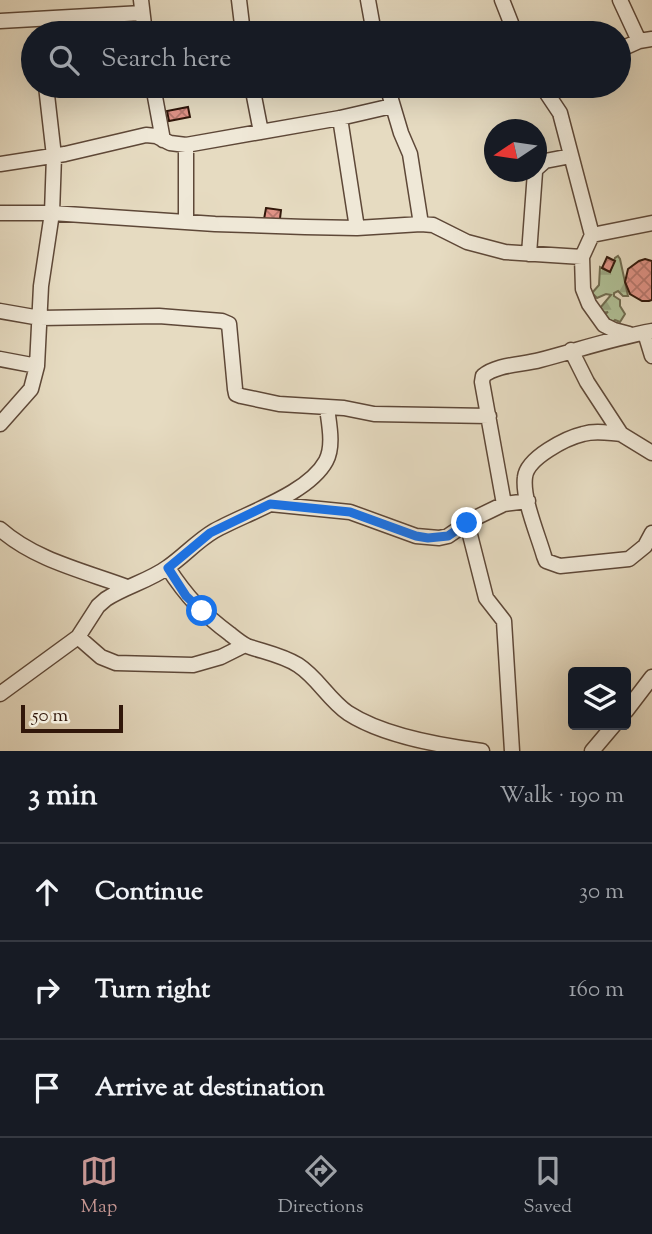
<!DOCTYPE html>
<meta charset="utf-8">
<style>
body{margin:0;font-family:"Sorts Mill Goudy",serif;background:#242831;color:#f1f3f6}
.controls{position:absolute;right:21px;bottom:21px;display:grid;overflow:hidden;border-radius:7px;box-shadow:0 7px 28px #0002}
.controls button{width:63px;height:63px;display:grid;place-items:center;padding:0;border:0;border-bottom:2px solid #363941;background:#171b24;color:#f1f3f6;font:35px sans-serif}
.compass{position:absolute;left:484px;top:119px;width:63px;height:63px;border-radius:50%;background:#171b24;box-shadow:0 7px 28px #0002;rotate:257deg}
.scale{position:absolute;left:21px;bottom:18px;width:102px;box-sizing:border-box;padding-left:7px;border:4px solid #31170a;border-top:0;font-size:19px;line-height:24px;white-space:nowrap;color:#31170a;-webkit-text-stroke:5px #efe8d7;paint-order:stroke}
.stop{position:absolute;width:21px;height:21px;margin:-16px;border:5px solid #1a73e8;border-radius:50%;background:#fff}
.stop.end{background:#1a73e8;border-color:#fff;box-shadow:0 2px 7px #0008}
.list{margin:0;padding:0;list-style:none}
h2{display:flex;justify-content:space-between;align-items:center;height:91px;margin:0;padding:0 28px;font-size:30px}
h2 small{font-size:23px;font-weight:400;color:#9ea1a6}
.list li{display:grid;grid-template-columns:46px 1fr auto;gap:21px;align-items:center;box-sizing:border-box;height:98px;padding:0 28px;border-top:2px solid #363941}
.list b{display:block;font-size:26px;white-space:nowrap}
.list em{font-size:23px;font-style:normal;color:#9ea1a6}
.icon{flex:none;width:38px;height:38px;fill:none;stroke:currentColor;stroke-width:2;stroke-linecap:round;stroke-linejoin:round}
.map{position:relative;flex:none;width:652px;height:751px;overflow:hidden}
.search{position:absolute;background:#171b24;box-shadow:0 7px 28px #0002;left:21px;right:21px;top:21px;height:77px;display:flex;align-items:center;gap:18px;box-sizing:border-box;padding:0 24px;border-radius:38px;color:#9ea1a6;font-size:26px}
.sheet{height:385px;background:#171b24}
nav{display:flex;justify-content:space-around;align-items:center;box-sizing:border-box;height:98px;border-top:2px solid #363941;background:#171b24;font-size:19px;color:#9ea1a6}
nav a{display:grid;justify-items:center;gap:4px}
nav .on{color:#c59692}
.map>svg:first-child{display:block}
.forest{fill:url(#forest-firs);stroke:#706c50;stroke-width:2}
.building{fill:url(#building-cross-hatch);stroke:#31170a;stroke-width:2}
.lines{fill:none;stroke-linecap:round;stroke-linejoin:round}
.minor-casing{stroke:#5e4838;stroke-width:17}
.minor{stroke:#efe8d7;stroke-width:14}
.route{stroke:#1a73e8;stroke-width:9}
</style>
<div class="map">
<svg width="652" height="751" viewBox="0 0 652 751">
<defs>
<pattern id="forest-firs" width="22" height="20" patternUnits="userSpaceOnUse" patternTransform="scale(1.75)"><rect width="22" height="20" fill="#b0c197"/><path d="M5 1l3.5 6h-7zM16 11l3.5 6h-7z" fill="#98a581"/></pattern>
<pattern id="building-cross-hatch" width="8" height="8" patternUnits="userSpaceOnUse" patternTransform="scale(1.75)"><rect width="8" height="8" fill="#e19387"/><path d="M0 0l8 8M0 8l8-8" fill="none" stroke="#b7776d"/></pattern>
</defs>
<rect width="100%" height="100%" fill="#e6dbc1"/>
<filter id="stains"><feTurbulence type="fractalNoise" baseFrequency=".00286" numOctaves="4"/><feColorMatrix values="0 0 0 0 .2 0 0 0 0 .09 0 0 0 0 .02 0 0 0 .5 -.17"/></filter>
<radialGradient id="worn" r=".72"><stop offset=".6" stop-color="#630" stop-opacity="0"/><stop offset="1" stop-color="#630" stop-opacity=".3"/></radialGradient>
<path class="forest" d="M618,256l2,3 8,37h-5l-5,-5 -4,2v3l6,4v6l5,8 -5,8 -5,-2 -3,3 -8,-8 4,-3 -6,1 -2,-5 11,-13 -5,-1 -9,4 -5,-5 7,-8 1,-18 10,5 5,-14z"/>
<path class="building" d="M188,107l2,10 -21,4 -2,-10z
M266,208l15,2 -2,17 -16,-2z
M607,257l8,4 -5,11 -8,-4z
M645,259l7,2v39l-3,1h-7l-12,-7 -5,-12 3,-13 11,-8z"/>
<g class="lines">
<g class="minor-casing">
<path id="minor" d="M141,0l4,33
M239,0l4,33
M368,0l6,33
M502,0l13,33
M620,0l19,41
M0,21l142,-8
M619,50l20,-9 13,-2
M153,86l10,54
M252,86l9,46
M387,86l14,47 9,21 11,70
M542,86l18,27 32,122 -10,22 1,32 6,15 15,21 10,5 15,4
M340,118l17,110
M186,145v77
M0,164l65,-10 81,-19 10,1 14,7 16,2 154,-27 52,-12
M536,169l9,-8 26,-5
M0,213h52l163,11 90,3 52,1 64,-4 12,1 34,17 38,10 77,5
M592,235l60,-12
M529,254l6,-82
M0,311l40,7 119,-2 63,5 7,3 6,65 1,5 5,2 38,8 65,4 30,6 115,2
M645,333l7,23
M571,350l16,32 34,52 31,19
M0,359l37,7
M0,424l31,-35 6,-23 4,-80 11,-73 2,-57 -8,-70
M621,434c-13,-1 -25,-4 -38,0 -17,4 -56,24 -58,43 -3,21 13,58 19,79l2,5 14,5 69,-7 16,-13 7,-13
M270,504l80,8 66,24 23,2 9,-2 25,-17 31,-15 24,-3
M504,504l-22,-122 1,-6c15,-12 39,-11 57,-16 38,-10 74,-22 112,-29
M467,523l19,75 18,23 8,130
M0,529c35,31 84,42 127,58
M168,568c18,28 35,46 62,66 5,4 11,9 17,12 17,6 35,9 51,19 20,13 30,34 50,48 34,22 94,33 134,38
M78,637l23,20 15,6 77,2 28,-8 24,-12
M0,694l78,-57 20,-31 8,-7c20,-13 43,-18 62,-32 16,-11 29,-26 46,-36 32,-18 94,-37 112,-70 8,-15 3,-37 1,-53
M626,711l26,-34
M592,751l22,-26"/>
</g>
<use href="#minor" class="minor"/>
</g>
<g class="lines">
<path class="route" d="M202,611l-16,-15 -18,-28 42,-35 60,-29 80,8 66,24 12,2 20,-2 19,-13"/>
</g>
<rect width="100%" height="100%" filter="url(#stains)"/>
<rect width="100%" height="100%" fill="url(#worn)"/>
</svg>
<div class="controls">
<button><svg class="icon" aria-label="layers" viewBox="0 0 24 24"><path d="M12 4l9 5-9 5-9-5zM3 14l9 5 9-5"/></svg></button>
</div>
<svg class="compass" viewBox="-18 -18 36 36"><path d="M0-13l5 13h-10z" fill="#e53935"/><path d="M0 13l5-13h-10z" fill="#9ea1a6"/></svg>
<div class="scale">50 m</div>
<div class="stop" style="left:202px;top:611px"></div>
<div class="stop end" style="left:467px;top:523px"></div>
<div class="search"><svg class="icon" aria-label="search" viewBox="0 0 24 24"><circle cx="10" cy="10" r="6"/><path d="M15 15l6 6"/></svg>Search here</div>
</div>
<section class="sheet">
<h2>3 min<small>Walk · 190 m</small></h2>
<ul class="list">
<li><svg class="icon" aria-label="ahead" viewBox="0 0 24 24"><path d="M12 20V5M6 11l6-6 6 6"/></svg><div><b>Continue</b></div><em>30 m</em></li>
<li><svg class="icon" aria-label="right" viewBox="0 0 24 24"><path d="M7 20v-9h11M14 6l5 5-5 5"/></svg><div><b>Turn right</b></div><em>160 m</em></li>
<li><svg class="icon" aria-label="arrive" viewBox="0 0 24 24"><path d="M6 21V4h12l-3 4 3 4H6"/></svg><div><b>Arrive at destination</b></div></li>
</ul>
</section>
<nav>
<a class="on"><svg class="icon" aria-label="map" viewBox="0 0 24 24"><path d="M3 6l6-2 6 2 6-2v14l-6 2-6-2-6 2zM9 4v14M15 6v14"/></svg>Map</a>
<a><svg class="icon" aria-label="directions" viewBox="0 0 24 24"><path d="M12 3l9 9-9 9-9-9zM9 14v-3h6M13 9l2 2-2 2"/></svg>Directions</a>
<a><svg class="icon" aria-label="saved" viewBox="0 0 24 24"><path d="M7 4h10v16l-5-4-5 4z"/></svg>Saved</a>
</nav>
